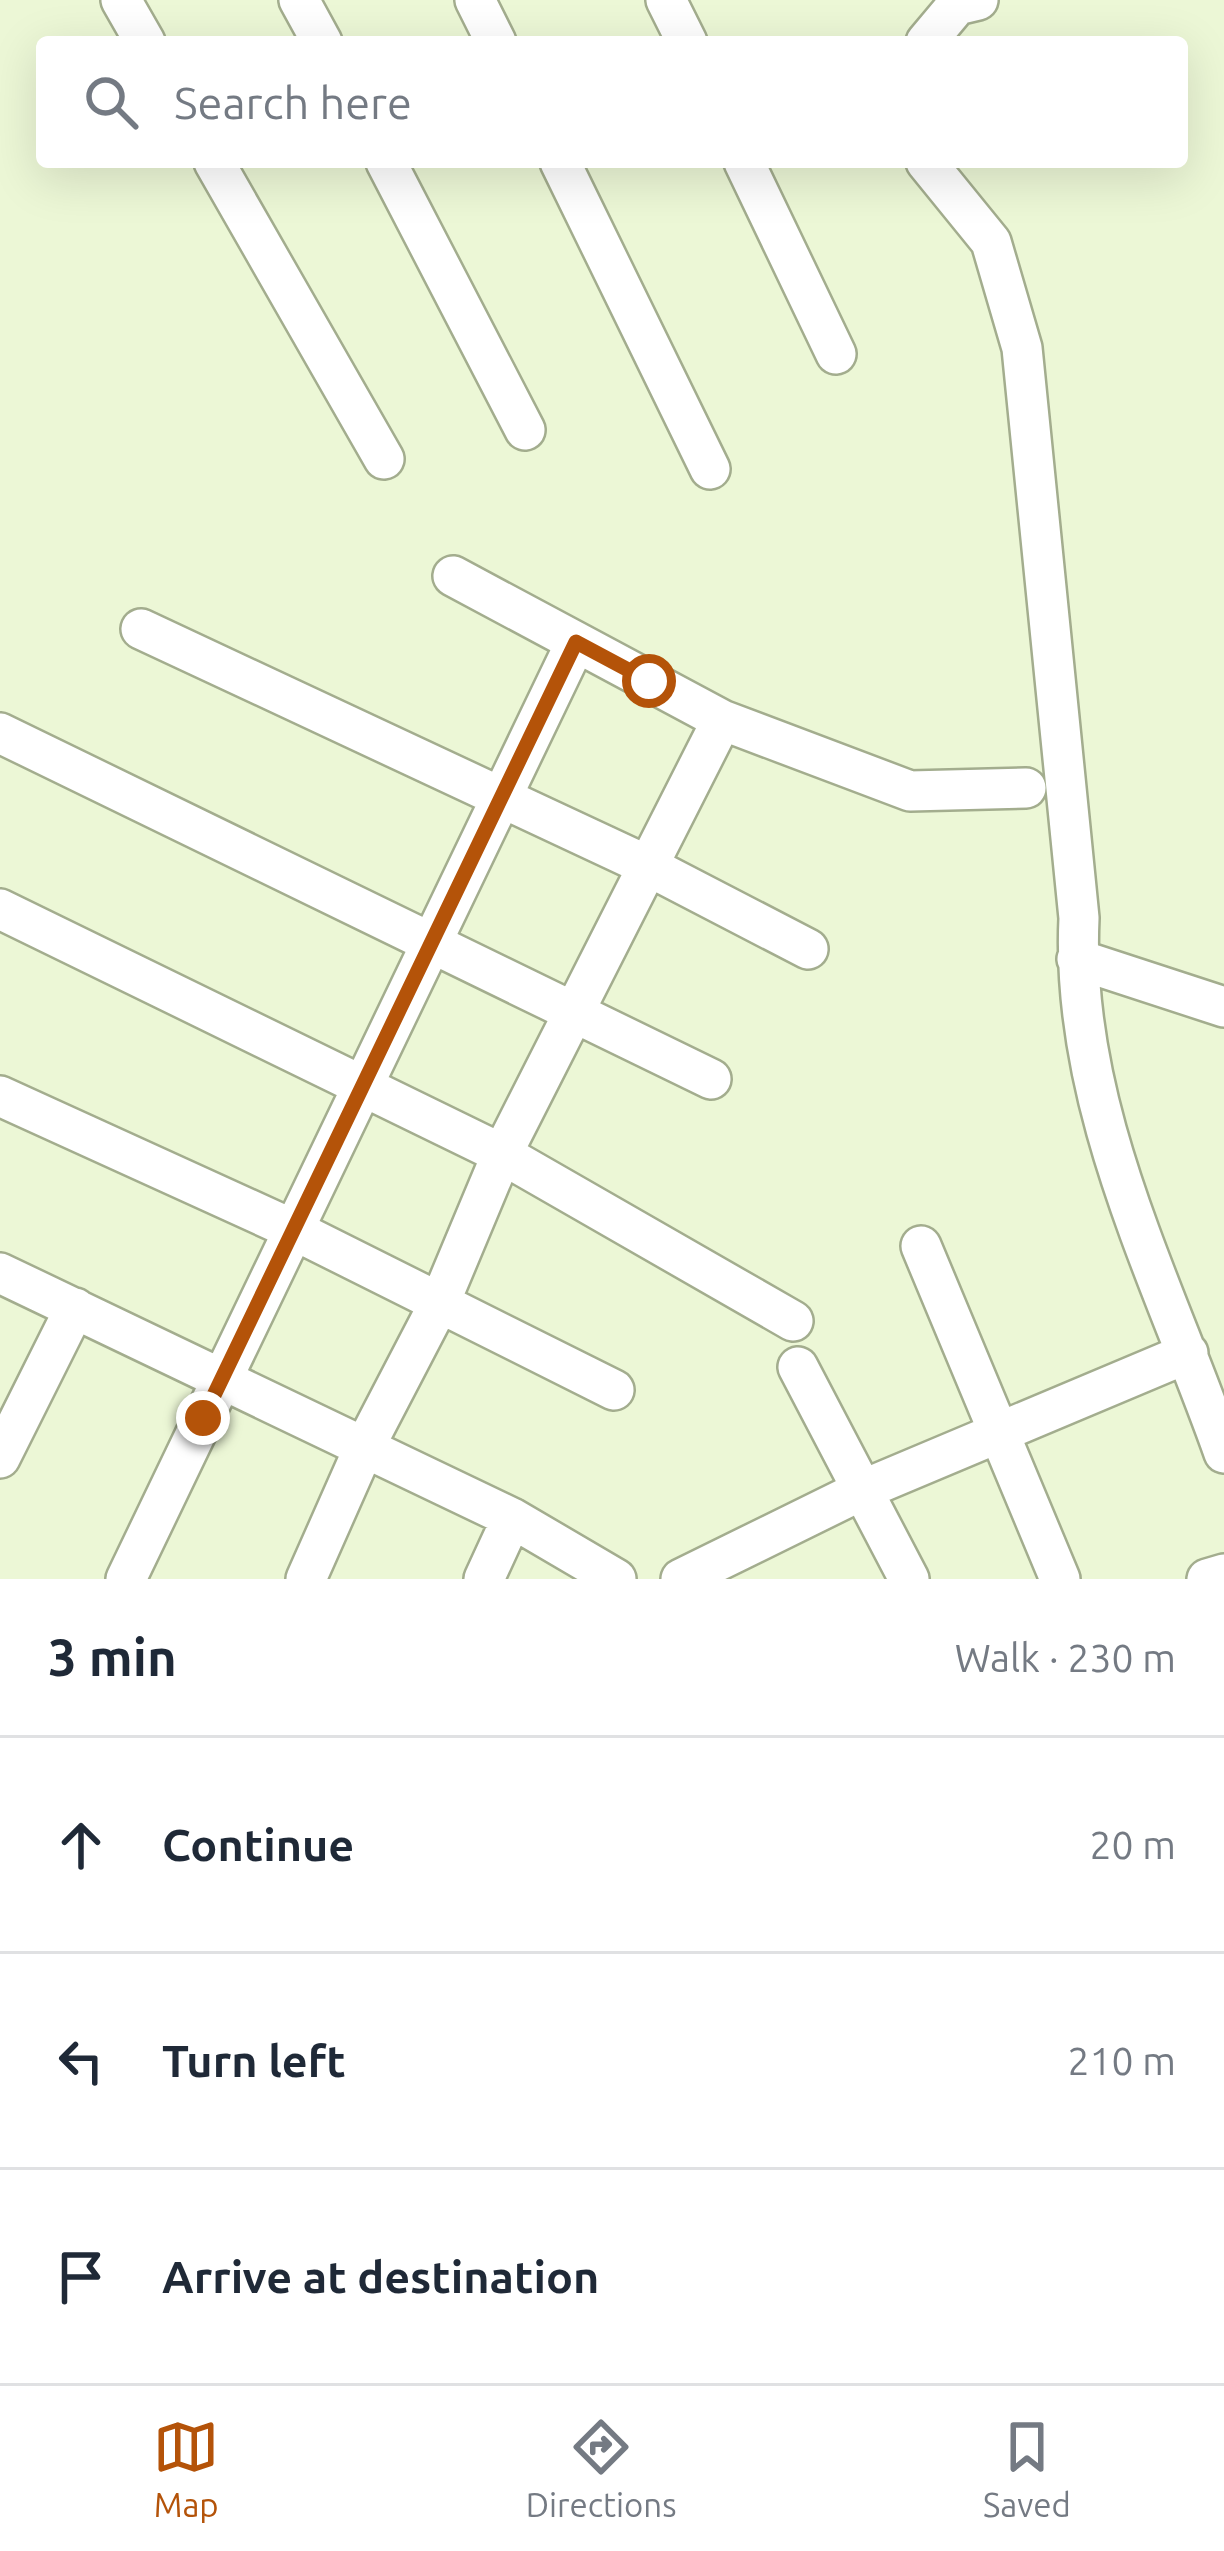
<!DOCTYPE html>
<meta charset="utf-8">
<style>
body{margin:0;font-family:Ubuntu,sans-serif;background:#f6f6f7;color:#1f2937}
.stop{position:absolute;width:36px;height:36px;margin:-27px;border:9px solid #b45309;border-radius:50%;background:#fff}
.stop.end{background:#b45309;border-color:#fff;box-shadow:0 3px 12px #0008}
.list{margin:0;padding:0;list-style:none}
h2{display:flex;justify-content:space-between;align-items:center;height:156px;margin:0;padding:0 48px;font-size:51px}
h2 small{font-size:39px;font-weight:400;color:#747a83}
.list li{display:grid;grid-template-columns:78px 1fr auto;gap:36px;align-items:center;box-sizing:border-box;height:216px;padding:0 48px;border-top:3px solid #e0e1e3}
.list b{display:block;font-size:45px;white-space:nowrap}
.list em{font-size:39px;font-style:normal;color:#747a83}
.icon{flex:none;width:66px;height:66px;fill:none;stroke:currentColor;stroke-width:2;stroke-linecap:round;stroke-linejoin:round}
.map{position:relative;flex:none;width:1224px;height:1579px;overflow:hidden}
.search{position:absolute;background:#fff;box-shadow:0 12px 48px #0002;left:36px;right:36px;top:36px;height:132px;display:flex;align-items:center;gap:30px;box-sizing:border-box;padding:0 42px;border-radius:12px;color:#747a83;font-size:45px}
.sheet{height:804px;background:#fff}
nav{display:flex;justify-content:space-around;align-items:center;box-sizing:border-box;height:168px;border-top:3px solid #e0e1e3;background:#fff;font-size:33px;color:#747a83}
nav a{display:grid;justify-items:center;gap:6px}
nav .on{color:#b45309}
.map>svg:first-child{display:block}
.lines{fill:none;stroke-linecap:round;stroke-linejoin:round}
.minor-casing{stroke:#a3ad8e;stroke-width:44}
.minor{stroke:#fff;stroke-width:39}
.route{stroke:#b45309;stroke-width:15}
</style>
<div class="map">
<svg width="1224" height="1579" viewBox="0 0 1224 1579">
<rect width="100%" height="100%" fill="#ecf7d6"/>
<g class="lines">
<g class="minor-casing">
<path id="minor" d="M121,0l24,42
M299,0l23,42
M475,0l21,42
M666,0l21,42
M926,42l31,-37 21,-5
M214,162l170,297
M386,162l139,268
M560,162l150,307
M744,162l92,192
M926,162l65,80 31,106 57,570c-9,189 84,362 145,535
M453,576l269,144 188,71 116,-3
M141,629l505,236 162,84
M0,733l711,346
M0,909l502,245 291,167
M1077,959l147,48
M0,1096l294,134 320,160
M921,1246l139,333
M0,1273l512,245 104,61
M798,1367l111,212
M0,1458l75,-150
M126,1579l450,-937
M306,1579l58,-131 76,-146 62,-148 220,-434
M484,1579l28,-61
M681,1579l179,-88 328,-138
M1207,1579l17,-5"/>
</g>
<use href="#minor" class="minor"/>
</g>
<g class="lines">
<path class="route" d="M203,1418l373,-776 73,39"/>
</g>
</svg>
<div class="stop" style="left:649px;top:681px"></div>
<div class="stop end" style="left:203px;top:1418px"></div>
<div class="search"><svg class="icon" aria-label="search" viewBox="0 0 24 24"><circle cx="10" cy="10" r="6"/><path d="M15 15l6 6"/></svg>Search here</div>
</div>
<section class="sheet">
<h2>3 min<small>Walk · 230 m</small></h2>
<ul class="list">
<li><svg class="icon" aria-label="ahead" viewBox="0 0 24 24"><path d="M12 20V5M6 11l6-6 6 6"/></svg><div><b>Continue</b></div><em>20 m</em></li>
<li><svg class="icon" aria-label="left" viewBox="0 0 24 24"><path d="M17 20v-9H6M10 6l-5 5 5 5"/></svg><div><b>Turn left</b></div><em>210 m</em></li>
<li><svg class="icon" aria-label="arrive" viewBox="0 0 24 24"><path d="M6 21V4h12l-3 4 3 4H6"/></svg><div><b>Arrive at destination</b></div></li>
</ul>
</section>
<nav>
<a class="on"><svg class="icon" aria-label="map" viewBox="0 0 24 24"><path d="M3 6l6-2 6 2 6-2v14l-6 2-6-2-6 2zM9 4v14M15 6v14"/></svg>Map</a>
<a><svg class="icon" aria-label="directions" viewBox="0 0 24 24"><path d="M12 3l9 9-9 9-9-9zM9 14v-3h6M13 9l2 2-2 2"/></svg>Directions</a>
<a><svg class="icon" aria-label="saved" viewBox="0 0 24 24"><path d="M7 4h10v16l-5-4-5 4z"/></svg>Saved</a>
</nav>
